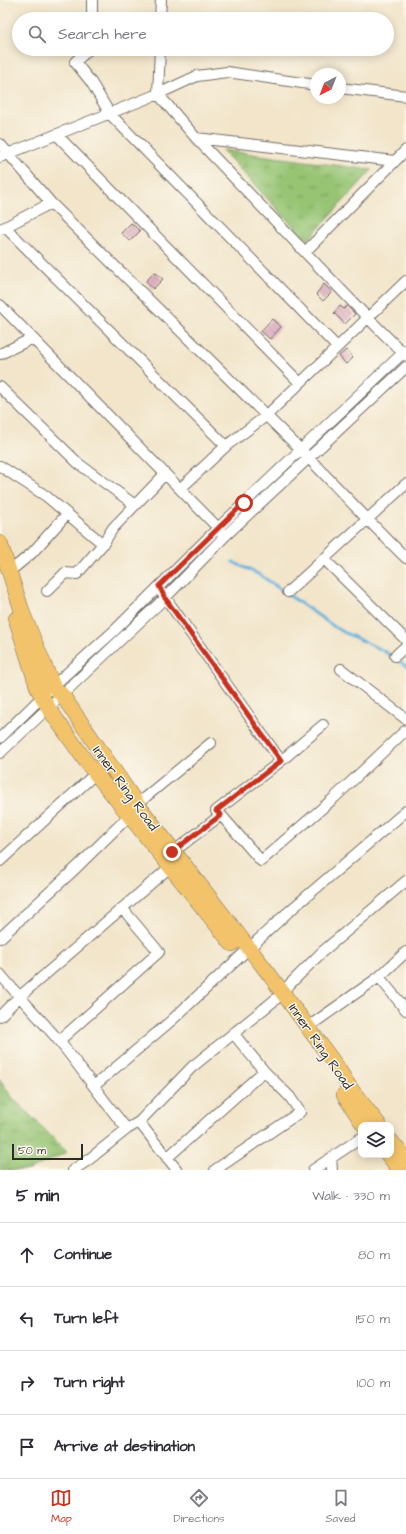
<!DOCTYPE html>
<meta charset="utf-8">
<style>
body{margin:0;font-family:"Architects Daughter",sans-serif;background:#f2f2f3;color:#2b2b33}
.controls{position:absolute;right:12px;bottom:12px;display:grid;overflow:hidden;border-radius:8px;box-shadow:0 2px 10px #0003}
.controls button{width:36px;height:36px;display:grid;place-items:center;padding:0;border:0;border-bottom:1px solid #e1e1e2;background:#fff;color:#2b2b33;font:20px sans-serif}
.compass{position:absolute;left:310px;top:68px;width:36px;height:36px;border-radius:50%;background:#fff;box-shadow:0 2px 10px #0003;rotate:222deg}
.scale{position:absolute;left:12px;bottom:10px;width:71px;box-sizing:border-box;padding-left:4px;border:2px solid #2b2b2b;border-top:0;font-size:11px;line-height:14px;white-space:nowrap;color:#2b2b2b;-webkit-text-stroke:3px #fbf7ec;paint-order:stroke}
.stop{position:absolute;width:12px;height:12px;margin:-9px;border:3px solid #c8321e;border-radius:50%;background:#fff}
.stop.end{background:#c8321e;border-color:#fff;box-shadow:0 1px 4px #0008}
.list{margin:0;padding:0;list-style:none}
h2{display:flex;justify-content:space-between;align-items:center;height:52px;margin:0;padding:0 16px;font-size:17px}
h2 small{font-size:13px;font-weight:400;color:#7c7c81}
.list li{display:grid;grid-template-columns:26px 1fr auto;gap:12px;align-items:center;box-sizing:border-box;height:64px;padding:0 16px;border-top:1px solid #e1e1e2}
.list b{display:block;font-size:15px;white-space:nowrap}
.list em{font-size:13px;font-style:normal;color:#7c7c81}
.icon{flex:none;width:22px;height:22px;fill:none;stroke:currentColor;stroke-width:2;stroke-linecap:round;stroke-linejoin:round}
.map{position:relative;flex:none;width:406px;height:1170px;overflow:hidden}
.search{position:absolute;background:#fff;box-shadow:0 2px 10px #0003;left:12px;right:12px;top:12px;height:44px;display:flex;align-items:center;gap:10px;box-sizing:border-box;padding:0 14px;border-radius:22px;color:#7c7c81;font-size:15px}
.sheet{height:308px;background:#fff}
nav{display:flex;justify-content:space-around;align-items:center;box-sizing:border-box;height:56px;border-top:1px solid #e1e1e2;background:#fff;font-size:11px;color:#7c7c81}
nav a{display:grid;justify-items:center;gap:2px}
nav .on{color:#c8321e}
.map>svg:first-child{display:block}
.grass{fill:url(#grass-tufts);stroke:#60784f}
.lines{fill:none;stroke-linecap:round;stroke-linejoin:round}
.stream{stroke:#63b2dd;stroke-width:3}
.building{fill:url(#building-back-hatch)}
.minor-casing{stroke:#716c63;stroke-width:12}
.highway-casing{stroke:#716c63;stroke-width:16}
.minor{stroke:#fff;stroke-width:10}
.highway{stroke:#f2c36a;stroke-width:15}
.route{stroke:#c8321e;stroke-width:5}
.labels{text-anchor:middle;stroke-width:3;stroke-linejoin:round;paint-order:stroke}
.street-label{font-size:14px;fill:#2b2b2b;stroke:#fbf7ec}
</style>
<div class="map">
<svg width="406" height="1170" viewBox="0 0 406 1170">
<defs>
<pattern id="grass-tufts" width="24" height="20" patternUnits="userSpaceOnUse"><rect width="24" height="20" fill="#96c473"/><path d="M3 7l-1-3M5 7V3M7 7l1-3M15 17l-1-3M17 17v-4M19 17l1-3" fill="none" stroke="#7b9f5f"/></pattern>
<pattern id="building-back-hatch" width="6" height="6" patternUnits="userSpaceOnUse"><rect width="6" height="6" fill="#ddabbe"/><path d="M-1 5l2 2M0 0l6 6M5-1l2 2" fill="none" stroke="#b38b9b"/></pattern>
</defs>
<rect width="100%" height="100%" fill="#fbf7ec"/>
<filter id="ink" filterUnits="userSpaceOnUse"><feTurbulence type="fractalNoise" baseFrequency=".025" numOctaves="2"/><feDisplacementMap in="SourceGraphic" scale="8" xChannelSelector="R" yChannelSelector="G"/><feConvolveMatrix kernelMatrix="1 2 1 2 8 2 1 2 1" color-interpolation-filters="sRGB"/></filter>
<filter id="wash" filterUnits="userSpaceOnUse"><feTurbulence type="fractalNoise" baseFrequency=".012" numOctaves="4" result="noise"/><feDisplacementMap in="SourceGraphic" scale="16" xChannelSelector="R" yChannelSelector="G"/><feGaussianBlur stdDeviation="0.9" result="paint"/><feColorMatrix in="noise" values="0 0 0 0 0 0 0 0 0 0 0 0 0 0 0 0 0 1.4 0 .05"/><feComposite in="paint" operator="in"/></filter>
<g filter="url(#wash)">
<rect width="100%" height="100%" fill="#f2e5ca"/>
<path class="grass" d="M222,150l150,20 -65,71z
M0,1079l10,16 57,57 -38,18h-29z"/>
<g class="lines">
<path class="stream" d="M233,562l27,13 79,55 45,21 22,15"/>
</g>
<g id="blocks">
<path class="building" d="M131,223l9,8 -10,10 -9,-8z
M155,272l8,7 -10,10 -7,-8z
M324,284l8,8 -9,9 -7,-7z
M340,306l4,3 3,-3 8,8 -10,10 -11,-11z
M272,319l9,8 -11,12 -9,-8z
M346,350l7,8 -7,6 -7,-8z"/>
</g>
</g>
<g filter="url(#ink)">
<use href="#blocks" fill-opacity="0" stroke="#716c63" stroke-width="1"/>
<g class="lines">
<g class="minor-casing">
<path id="minor" d="M92,19v-19
M160,19l1,-19
M89,49l-14,13 16,20 19,32 226,232
M160,49l-2,45 38,44 171,179 39,39
M340,88l66,8
M57,135l242,247
M196,138l199,23
M0,144l51,59 250,247c35,36 69,73 105,108
M0,157l158,-63 39,-18 30,-4 89,13
M5,227l46,-24
M0,229l5,-2 221,219
M305,252l101,-102
M0,305l223,228
M0,354l31,-15
M0,387l79,77 56,41
M0,466l46,30 57,48 10,-16 52,-54
M406,484l-82,75 82,81
M180,489l46,-43 40,-30 140,-135
M9,572l23,-19 35,-39
M47,591l18,-18 12,1 26,-30
M288,592l37,-34
M162,593l119,168 42,-36
M395,656l11,-10
M341,669l65,50
M0,738l53,-52 61,-55 104,-103 188,-178
M0,753l165,-155 60,-62 181,-169
M137,804l74,-61
M221,815l-5,-4 65,-50
M173,852l48,-37 40,46 73,-63 72,-68
M0,861l96,-88
M0,938l77,-71 53,-52
M0,974c19,23 40,44 59,67 24,29 44,60 68,88l12,-7 38,48
M379,977l27,-25
M282,992l40,-40 84,-71
M0,1016l19,-19 151,-130
M308,1027l71,-50 27,33
M59,1041l100,-89 -37,-44
M94,1086l78,-66 114,-106 120,-103
M139,1122l53,-55 84,-68
M167,1158l97,-87 -31,-38
M331,1158l1,12
M73,1170l14,-9 40,-32
M215,1170l85,-58 -10,-15 -26,-26
M313,1170l48,-32"/>
</g>
<g class="highway-casing">
<path id="highway" d="M0,543l23,71 30,72 9,9 75,109 132,170 68,93 13,21 29,37
M16,619l22,70 11,20 36,51 147,184
M344,1095l20,30
M391,1141l15,19
M388,1155l12,15"/>
</g>
<use href="#minor" class="minor"/>
<use href="#highway" class="highway"/>
</g>
</g>
<g class="lines" filter="url(#ink)">
<path class="route" d="M172,852l49,-37 -5,-4 65,-50 -116,-163 -6,-12 85,-83"/>
</g>
<g class="labels">
<g class="street-label">
<text transform="translate(126 788) rotate(54)" y="5">Inner Ring Road</text>
<text transform="translate(321 1046) rotate(55)" y="5">Inner Ring Road</text>
</g>
</g>
</svg>
<div class="controls">
<button><svg class="icon" aria-label="layers" viewBox="0 0 24 24"><path d="M12 4l9 5-9 5-9-5zM3 14l9 5 9-5"/></svg></button>
</div>
<svg class="compass" viewBox="-18 -18 36 36"><path d="M0-13l5 13h-10z" fill="#e53935"/><path d="M0 13l5-13h-10z" fill="#7c7c81"/></svg>
<div class="scale">50 m</div>
<div class="stop" style="left:244px;top:503px"></div>
<div class="stop end" style="left:172px;top:852px"></div>
<div class="search"><svg class="icon" aria-label="search" viewBox="0 0 24 24"><circle cx="10" cy="10" r="6"/><path d="M15 15l6 6"/></svg>Search here</div>
</div>
<section class="sheet">
<h2>5 min<small>Walk · 330 m</small></h2>
<ul class="list">
<li><svg class="icon" aria-label="ahead" viewBox="0 0 24 24"><path d="M12 20V5M6 11l6-6 6 6"/></svg><div><b>Continue</b></div><em>80 m</em></li>
<li><svg class="icon" aria-label="left" viewBox="0 0 24 24"><path d="M17 20v-9H6M10 6l-5 5 5 5"/></svg><div><b>Turn left</b></div><em>150 m</em></li>
<li><svg class="icon" aria-label="right" viewBox="0 0 24 24"><path d="M7 20v-9h11M14 6l5 5-5 5"/></svg><div><b>Turn right</b></div><em>100 m</em></li>
<li><svg class="icon" aria-label="arrive" viewBox="0 0 24 24"><path d="M6 21V4h12l-3 4 3 4H6"/></svg><div><b>Arrive at destination</b></div></li>
</ul>
</section>
<nav>
<a class="on"><svg class="icon" aria-label="map" viewBox="0 0 24 24"><path d="M3 6l6-2 6 2 6-2v14l-6 2-6-2-6 2zM9 4v14M15 6v14"/></svg>Map</a>
<a><svg class="icon" aria-label="directions" viewBox="0 0 24 24"><path d="M12 3l9 9-9 9-9-9zM9 14v-3h6M13 9l2 2-2 2"/></svg>Directions</a>
<a><svg class="icon" aria-label="saved" viewBox="0 0 24 24"><path d="M7 4h10v16l-5-4-5 4z"/></svg>Saved</a>
</nav>
